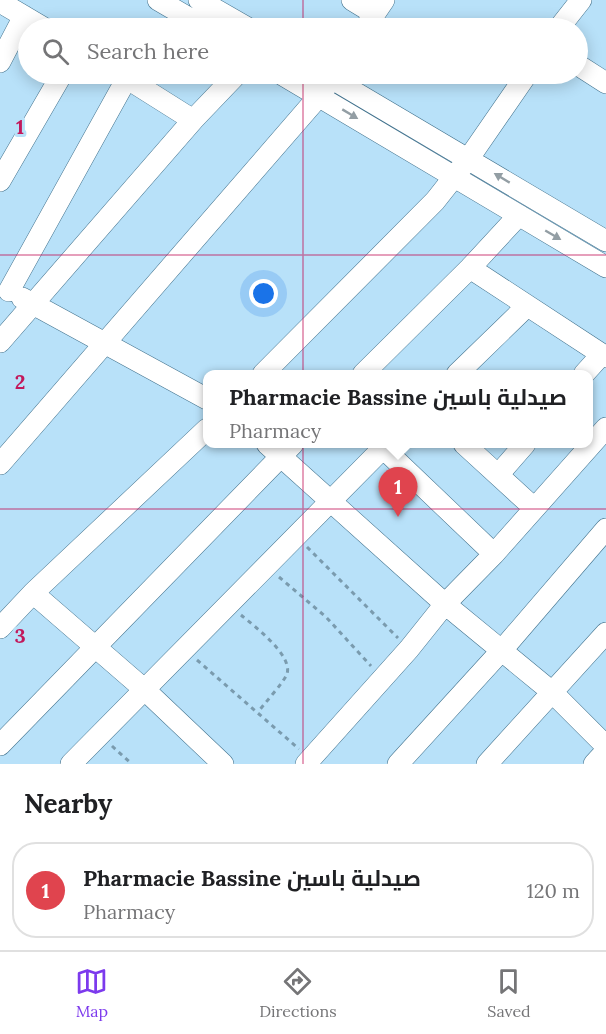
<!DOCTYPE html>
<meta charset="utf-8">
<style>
body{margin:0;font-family:Lora,Cairo,serif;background:#f2f2f2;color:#202124}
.you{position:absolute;left:264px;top:294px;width:21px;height:21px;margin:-15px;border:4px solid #fff;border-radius:50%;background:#1a73e8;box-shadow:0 0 0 9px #1a73e833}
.badge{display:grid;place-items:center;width:39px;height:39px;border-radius:50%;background:#7c3aed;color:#fff;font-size:20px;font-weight:700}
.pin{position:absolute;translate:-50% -50px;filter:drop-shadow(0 2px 3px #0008)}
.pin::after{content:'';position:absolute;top:32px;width:21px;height:18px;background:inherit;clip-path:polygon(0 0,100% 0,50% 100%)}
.popup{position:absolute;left:203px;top:370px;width:390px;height:78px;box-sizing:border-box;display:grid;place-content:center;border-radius:12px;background:#fff;filter:drop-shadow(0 2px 4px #0005);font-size:20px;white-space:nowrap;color:#757577}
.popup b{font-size:22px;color:#202124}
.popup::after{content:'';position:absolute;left:50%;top:100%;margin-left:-12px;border:12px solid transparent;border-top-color:#fff}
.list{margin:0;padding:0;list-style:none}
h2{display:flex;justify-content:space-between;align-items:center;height:78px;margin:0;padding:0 24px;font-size:26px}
h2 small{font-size:20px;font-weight:400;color:#757577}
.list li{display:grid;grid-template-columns:39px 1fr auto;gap:18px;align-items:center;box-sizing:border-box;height:96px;margin:0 12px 12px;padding:0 12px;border:2px solid #e0e0e0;border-radius:24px}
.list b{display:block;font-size:22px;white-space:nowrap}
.list p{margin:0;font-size:20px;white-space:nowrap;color:#757577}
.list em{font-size:20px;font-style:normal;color:#757577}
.icon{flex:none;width:33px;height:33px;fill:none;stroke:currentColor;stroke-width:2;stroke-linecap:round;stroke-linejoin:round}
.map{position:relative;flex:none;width:606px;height:764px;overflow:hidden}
.search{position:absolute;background:#fff;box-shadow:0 3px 15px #0003;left:18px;right:18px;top:18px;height:66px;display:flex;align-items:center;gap:15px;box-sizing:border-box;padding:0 21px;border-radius:33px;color:#757577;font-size:22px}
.sheet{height:186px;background:#fff}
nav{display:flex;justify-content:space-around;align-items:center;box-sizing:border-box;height:84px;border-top:2px solid #e0e0e0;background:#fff;font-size:16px;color:#757577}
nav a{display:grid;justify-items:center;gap:3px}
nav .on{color:#7c3aed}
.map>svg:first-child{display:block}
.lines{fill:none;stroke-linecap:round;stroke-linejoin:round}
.minor-casing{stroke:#43738e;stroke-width:22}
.path{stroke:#7a9bae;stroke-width:3;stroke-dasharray:4.5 4.5;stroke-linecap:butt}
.minor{stroke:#fff;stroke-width:21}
.oneway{fill:#939ea4}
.grid{fill:none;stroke:#c2185b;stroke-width:1.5;stroke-opacity:0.55}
.grid-label{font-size:20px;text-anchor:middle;font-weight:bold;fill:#c2185b;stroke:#b8e1f9;stroke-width:6;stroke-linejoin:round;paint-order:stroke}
</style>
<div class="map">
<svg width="606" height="764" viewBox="0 0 606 764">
<rect width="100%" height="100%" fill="#b8e1f9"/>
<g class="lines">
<g class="minor-casing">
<path id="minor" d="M158,0l48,28
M199,0l49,28
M352,0l23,14
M0,2l44,26
M365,28l19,-28
M559,28l22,-28
M0,62l24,-46
M578,65l28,18
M120,74l73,46
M281,74l325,193
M324,74l282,167
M0,181l62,-107
M470,268l136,89
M9,291l118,-213
M22,298l185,101
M0,342l193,-222 44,-46
M263,374l172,-173 34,-43 58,-84
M363,374l107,-106 49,-53
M457,374l70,-68
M584,374l18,-20
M267,444l178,160 107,88 54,54
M464,444l70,64
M383,448l111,106
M0,464l319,-368 16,-22
M498,475l27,-31
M33,593l112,97 78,74
M0,628l33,-35 174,-164
M0,745l293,-301
M71,764l316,-320
M306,764l103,-115 36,-45 49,-50 112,-126
M398,764l104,-114 104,-121
M487,764l119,-131
M594,764l12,-13"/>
</g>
<path class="path" d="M307,547l91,91
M279,577l47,40 45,49
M241,615c13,11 52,40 46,59 -3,8 -23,30 -29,38
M197,660l102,89
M112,746l20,18"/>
<use href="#minor" class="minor"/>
</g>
<defs><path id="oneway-solid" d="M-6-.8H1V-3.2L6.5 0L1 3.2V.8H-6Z" transform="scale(1.5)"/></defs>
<g class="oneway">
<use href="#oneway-solid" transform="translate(350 114) rotate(31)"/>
<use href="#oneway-solid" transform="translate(502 178) rotate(-149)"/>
<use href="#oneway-solid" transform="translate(553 235) rotate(30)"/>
</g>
<path class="grid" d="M303,0v28M303,74v690M0,255h606M0,509h606"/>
<g class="grid-label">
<text x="20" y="134">1</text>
<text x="20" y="389">2</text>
<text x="20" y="643">3</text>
</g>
</svg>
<div class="you"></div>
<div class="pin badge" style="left:398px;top:517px;background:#e0444e">1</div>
<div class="popup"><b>Pharmacie Bassine صيدلية باسين</b>Pharmacy</div>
<div class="search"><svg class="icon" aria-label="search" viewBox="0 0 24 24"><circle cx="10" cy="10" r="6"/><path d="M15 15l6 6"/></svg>Search here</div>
</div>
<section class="sheet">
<h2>Nearby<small></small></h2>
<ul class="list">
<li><span class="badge" style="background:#e0444e">1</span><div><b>Pharmacie Bassine صيدلية باسين</b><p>Pharmacy</p></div><em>120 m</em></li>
</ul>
</section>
<nav>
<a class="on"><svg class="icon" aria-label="map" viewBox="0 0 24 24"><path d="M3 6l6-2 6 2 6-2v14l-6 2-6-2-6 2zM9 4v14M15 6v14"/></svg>Map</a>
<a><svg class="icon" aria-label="directions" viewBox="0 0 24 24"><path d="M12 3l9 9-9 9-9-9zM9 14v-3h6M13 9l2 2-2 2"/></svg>Directions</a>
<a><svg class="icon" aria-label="saved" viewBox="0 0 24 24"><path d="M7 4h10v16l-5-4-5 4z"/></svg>Saved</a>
</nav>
